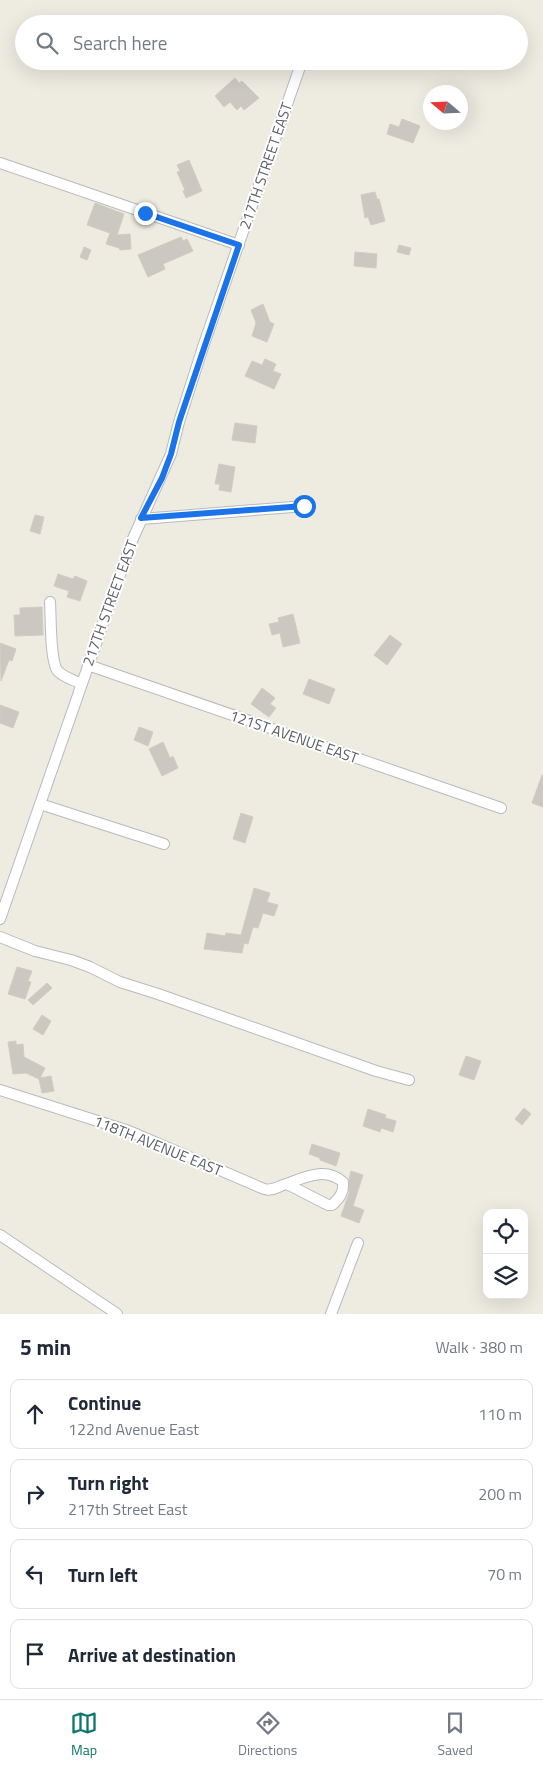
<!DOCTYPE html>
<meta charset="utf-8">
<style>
body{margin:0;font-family:"Titillium Web",sans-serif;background:#f2f2f3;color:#1f2937}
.controls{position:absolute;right:15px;bottom:15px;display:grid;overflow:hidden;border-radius:10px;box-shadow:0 5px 20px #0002}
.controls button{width:45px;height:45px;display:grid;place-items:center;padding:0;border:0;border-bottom:1px solid #e0e1e3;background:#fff;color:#1f2937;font:25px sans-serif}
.compass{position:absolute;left:423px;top:85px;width:45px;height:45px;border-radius:50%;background:#fff;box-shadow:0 5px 20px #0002;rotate:289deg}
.stop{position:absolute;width:15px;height:15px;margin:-11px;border:4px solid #1a73e8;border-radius:50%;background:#fff}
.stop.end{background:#1a73e8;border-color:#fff;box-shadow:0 1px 5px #0008}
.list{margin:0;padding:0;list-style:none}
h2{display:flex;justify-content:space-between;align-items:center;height:65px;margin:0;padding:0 20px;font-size:21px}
h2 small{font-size:16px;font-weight:400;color:#747a83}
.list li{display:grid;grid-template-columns:32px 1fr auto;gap:15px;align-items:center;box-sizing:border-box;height:70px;margin:0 10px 10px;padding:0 10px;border:1px solid #e0e1e3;border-radius:10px}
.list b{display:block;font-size:19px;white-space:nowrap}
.list p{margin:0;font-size:16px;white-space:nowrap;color:#747a83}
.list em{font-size:16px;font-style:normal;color:#747a83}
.icon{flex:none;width:28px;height:28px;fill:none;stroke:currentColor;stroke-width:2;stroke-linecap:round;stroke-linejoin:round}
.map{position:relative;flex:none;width:543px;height:1314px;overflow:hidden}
.search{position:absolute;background:#fff;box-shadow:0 5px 20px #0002;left:15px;right:15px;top:15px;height:55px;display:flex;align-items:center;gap:12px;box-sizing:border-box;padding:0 18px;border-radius:28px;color:#747a83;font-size:19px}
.sheet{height:385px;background:#fff}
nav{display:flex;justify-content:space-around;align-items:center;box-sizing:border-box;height:70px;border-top:1px solid #e0e1e3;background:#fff;font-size:14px;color:#747a83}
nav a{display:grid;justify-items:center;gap:2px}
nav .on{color:#0f766e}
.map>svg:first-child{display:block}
.building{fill:#cbc7c1;stroke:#d3ccbf}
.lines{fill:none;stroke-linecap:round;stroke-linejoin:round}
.minor-casing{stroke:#b7babf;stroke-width:12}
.minor{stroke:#fff;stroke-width:10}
.route{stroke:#1a73e8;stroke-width:6}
.labels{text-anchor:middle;stroke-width:4;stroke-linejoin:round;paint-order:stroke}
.street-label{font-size:15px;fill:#5a5f64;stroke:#fff}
</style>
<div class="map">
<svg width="543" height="1314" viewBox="0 0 543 1314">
<rect width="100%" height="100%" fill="#eeebe1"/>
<path class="building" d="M235,78l4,5 3,-2 17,17 -15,12 -3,-4 -4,4 -7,-8 -6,5 -9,-11z
M402,119l18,7 -7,17 -26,-9 3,-10 9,3z
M189,160l13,31 -16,7 -3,-7 2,-1 -8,-18 3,-1 -3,-6z
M375,192l2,7h2l6,22 -14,4 -3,-8 -3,1 -4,-23z
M95,203l29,11 -7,21 13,-1 1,15 -11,1 -1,-2 -13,-4 4,-11 -23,-8z
M181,237l2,4 4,-2 6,12 -30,13 2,5 -17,8 -10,-22z
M399,245l12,3 -2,7 -12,-3z
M84,247l7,3 -4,10 -7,-3z
M355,252l22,2 -1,14 -22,-2z
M263,304l7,18 4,2 -7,18 -15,-6 4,-13 -5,-13z
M265,359l11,5 -3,7 8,3 -7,15 -29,-13 7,-15 10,4z
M235,423l22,3 -2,17 -23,-3z
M219,464l16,3 -4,25 -12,-2 1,-6h-5z
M35,515l9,2 -4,17 -10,-3z
M58,574l15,5 2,-3 12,5 -7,20 -13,-4 2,-6 -15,-5z
M42,607l1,28 -28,1 -1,-21h6v-7z
M293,614l7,29 -17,4 -3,-14 -8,2 -3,-11 10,-2 -1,-4z
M390,635l12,9 -15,21 -13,-10z
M0,643l16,6 -4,12 -3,-1 -8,21z
M309,679l26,10 -6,15 -26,-10z
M262,688l13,10 -5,6 6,4 -7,9 -18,-13z
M0,705l19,7 -6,16 -13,-5z
M139,727l14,5 -5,14 -14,-6z
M163,742l7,16 3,-2 5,12 -16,8 -13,-27z
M542,775h1v32l-11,-4z
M241,813l12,4 -8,26 -12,-4z
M254,888l16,5 -3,9 11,3 -4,11 -11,-3 -5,15 -5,-1 -5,17 -4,-1 -2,10 -38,-4 3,-16 18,3 1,-3 15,2z
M17,967l15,4 -4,10 3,1 -6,17 -17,-5z
M47,983l5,5 -19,17 -5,-5z
M42,1015l9,6 -8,14 -10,-6z
M16,1041v4l7,-1 1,13 21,11 -5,10 11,-2 3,15 -12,2 -3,-14 -13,-6 -13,1 -5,-32z
M466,1056l15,5 -7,19 -15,-5z
M524,1108l7,6 -9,11 -7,-6z
M368,1109l18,6 -1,3 11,3 -3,11 -12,-4 -1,4 -17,-6z
M312,1144l28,9 -4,13 -16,-6v-2l-11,-4z
M351,1171l12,4 -10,31 11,4 -5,13 -18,-7 8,-23v-14z"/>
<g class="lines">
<g class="minor-casing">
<path id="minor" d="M0,163l239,82
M141,519l164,-13
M50,602c1,15 0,57 7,68 5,7 17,10 25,14
M88,665l413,143
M40,804l124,40
M0,919l131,-376 40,-89 8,-32 24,-75 99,-286
M0,937l35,14 36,9 19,7 30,15 38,12 218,77 33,9
M0,1090l129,41 135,58c7,2 12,-1 19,-4 21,-7 41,-19 60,-3 1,10 -3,16 -11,23h-4l-41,-21
M0,1235l117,79
M331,1314l27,-71"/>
</g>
<use href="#minor" class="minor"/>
</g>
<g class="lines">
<path class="route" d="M145,213l94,32 -60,177 -8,32 -9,24 -21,40 163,-12"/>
</g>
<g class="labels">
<g class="street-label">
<text transform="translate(266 166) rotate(-71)" y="5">217TH STREET EAST</text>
<text transform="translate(110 603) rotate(-70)" y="5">217TH STREET EAST</text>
<text transform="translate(294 737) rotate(19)" y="5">121ST AVENUE EAST</text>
<text transform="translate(158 1146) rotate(22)" y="5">118TH AVENUE EAST</text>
</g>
</g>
</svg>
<div class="controls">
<button><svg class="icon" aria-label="locate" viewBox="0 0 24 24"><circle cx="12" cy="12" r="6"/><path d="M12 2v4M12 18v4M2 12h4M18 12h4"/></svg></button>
<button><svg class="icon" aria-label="layers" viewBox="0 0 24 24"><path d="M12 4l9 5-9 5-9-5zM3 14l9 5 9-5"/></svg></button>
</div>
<svg class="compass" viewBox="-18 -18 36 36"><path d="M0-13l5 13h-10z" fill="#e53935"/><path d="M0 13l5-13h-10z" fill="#747a83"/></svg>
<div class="stop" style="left:304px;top:506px"></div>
<div class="stop end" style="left:145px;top:213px"></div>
<div class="search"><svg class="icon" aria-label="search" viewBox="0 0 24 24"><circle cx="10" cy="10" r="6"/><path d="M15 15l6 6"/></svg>Search here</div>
</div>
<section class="sheet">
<h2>5 min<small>Walk · 380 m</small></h2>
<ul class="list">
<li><svg class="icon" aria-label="ahead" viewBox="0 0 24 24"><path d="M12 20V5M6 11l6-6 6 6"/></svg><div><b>Continue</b><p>122nd Avenue East</p></div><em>110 m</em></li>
<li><svg class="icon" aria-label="right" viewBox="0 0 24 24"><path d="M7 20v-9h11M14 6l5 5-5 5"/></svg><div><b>Turn right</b><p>217th Street East</p></div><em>200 m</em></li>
<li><svg class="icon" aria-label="left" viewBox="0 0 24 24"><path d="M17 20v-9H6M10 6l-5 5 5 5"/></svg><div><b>Turn left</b></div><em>70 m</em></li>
<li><svg class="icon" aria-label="arrive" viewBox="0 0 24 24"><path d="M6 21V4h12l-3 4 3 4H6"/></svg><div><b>Arrive at destination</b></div></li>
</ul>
</section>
<nav>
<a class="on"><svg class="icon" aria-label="map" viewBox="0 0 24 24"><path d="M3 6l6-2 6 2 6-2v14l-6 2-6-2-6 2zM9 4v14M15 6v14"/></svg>Map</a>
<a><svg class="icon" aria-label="directions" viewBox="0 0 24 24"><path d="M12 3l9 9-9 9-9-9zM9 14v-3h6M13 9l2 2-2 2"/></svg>Directions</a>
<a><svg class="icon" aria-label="saved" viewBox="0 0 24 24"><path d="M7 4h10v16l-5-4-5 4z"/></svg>Saved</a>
</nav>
